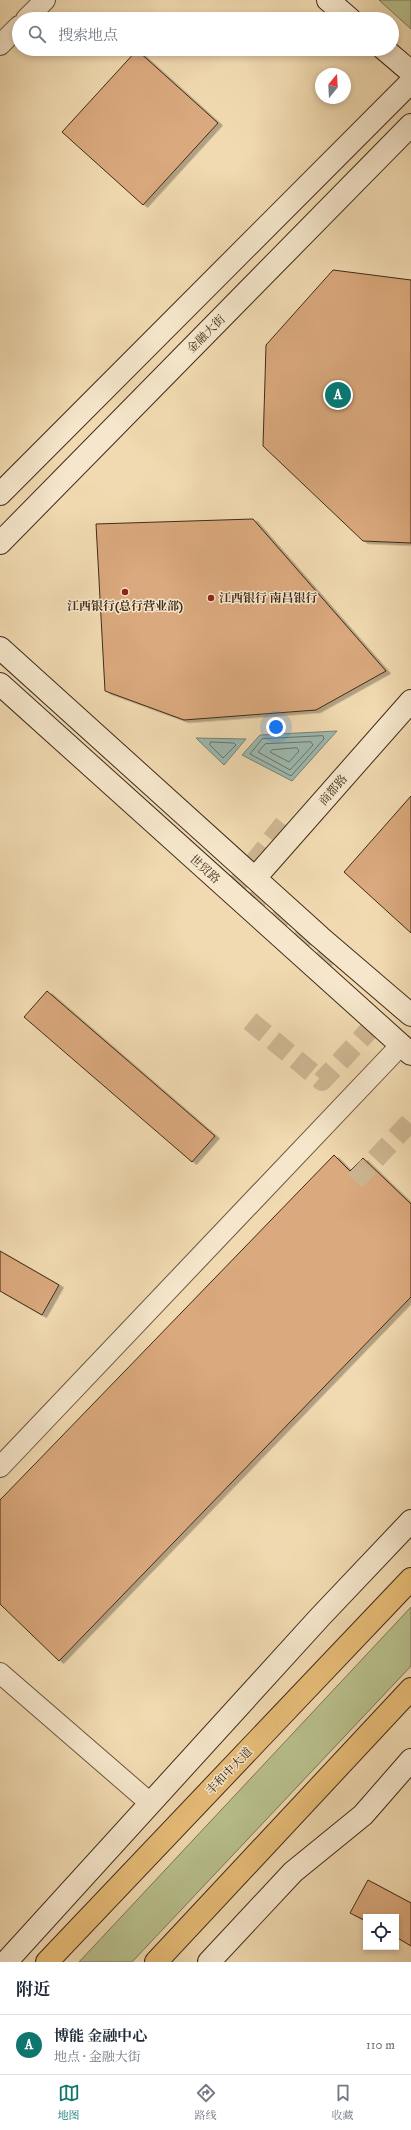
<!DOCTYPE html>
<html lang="zh">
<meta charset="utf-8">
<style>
body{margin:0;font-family:"IM FELL DW Pica","Noto Serif SC",serif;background:#f2f2f3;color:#1f2937}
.controls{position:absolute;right:12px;bottom:12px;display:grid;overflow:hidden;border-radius:0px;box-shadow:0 2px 6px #0003}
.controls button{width:36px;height:36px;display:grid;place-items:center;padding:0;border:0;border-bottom:1px solid #e0e1e3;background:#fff;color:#1f2937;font:20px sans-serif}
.compass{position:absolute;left:315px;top:68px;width:36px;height:36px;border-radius:50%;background:#fff;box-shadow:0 2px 6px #0003;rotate:18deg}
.you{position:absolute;left:276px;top:727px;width:14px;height:14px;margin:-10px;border:3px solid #fff;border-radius:50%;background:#1a73e8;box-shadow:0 0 0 6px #1a73e833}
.badge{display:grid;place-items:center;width:26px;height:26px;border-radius:50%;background:#0f766e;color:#fff;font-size:13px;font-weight:700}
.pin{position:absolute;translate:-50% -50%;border:2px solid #fff;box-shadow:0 1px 4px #0006}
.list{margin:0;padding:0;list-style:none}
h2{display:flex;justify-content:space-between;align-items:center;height:52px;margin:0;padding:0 16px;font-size:17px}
h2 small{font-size:13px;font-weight:400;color:#747a83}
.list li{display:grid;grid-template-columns:26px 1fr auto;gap:12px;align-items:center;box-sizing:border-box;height:60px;padding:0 16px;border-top:1px solid #e0e1e3}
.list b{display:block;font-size:15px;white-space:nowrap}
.list p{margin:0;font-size:13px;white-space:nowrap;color:#747a83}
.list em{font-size:13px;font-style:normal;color:#747a83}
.icon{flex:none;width:22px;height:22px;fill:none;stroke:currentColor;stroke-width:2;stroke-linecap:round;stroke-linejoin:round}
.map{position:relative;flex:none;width:411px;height:1962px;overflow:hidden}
.search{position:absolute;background:#fff;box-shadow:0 2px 6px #0003;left:12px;right:12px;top:12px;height:44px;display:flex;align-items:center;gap:10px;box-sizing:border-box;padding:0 14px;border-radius:22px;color:#747a83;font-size:15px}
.sheet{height:112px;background:#fff}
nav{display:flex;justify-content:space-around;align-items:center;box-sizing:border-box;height:56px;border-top:1px solid #e0e1e3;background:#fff;font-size:11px;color:#747a83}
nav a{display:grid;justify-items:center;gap:2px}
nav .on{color:#0f766e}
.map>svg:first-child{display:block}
.green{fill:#b8c08d;stroke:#7c7654}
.water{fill:#9cbab2;stroke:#778175}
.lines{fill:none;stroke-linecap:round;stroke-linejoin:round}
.shore{stroke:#6e7266;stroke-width:1}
.building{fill:#daa97d;stroke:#402b1a;filter:url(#shadow)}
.street-tunnel{stroke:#ceb793;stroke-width:20;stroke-dasharray:20 10;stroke-linecap:butt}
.street-casing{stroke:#6c5740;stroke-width:22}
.secondary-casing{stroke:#402b1a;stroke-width:24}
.primary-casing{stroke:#402b1a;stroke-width:24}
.street{stroke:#f6e7cc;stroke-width:20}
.secondary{stroke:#f6e7cc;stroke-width:22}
.primary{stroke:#e8bd78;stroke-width:22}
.poi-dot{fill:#8f2418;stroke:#f6e7cc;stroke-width:1.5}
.labels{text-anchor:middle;stroke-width:3;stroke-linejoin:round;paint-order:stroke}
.street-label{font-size:12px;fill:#402b1a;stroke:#f6e7cc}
.poi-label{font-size:12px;font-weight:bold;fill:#402b1a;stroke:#f6e7cc;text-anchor:start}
</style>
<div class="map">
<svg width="411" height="1962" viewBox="0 0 411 1962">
<defs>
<filter id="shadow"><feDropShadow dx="4.5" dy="2.5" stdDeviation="0" flood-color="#0004"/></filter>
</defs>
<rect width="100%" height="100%" fill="#f1dab1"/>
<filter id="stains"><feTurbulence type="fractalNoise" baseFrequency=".005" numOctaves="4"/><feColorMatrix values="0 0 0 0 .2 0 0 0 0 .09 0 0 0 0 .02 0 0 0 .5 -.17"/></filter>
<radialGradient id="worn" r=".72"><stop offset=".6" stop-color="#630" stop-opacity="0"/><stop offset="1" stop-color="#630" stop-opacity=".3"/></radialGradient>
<path class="green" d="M379,0h32v29z
M411,1607v59l-279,296h-53z"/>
<path class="water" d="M337,731l-45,50 -50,-26 18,-20z
M196,738l50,1 -22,26z"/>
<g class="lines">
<path class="shore" d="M323,736l1,3 -33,37 -41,-22 12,-15z
M211,742l23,1 2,2 -13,13 -13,-13z
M311,742l2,3 -23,25 -32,-18 7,-8z
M297,748l2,3 -10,11 -19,-10 2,-2z"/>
</g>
<path class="building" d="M137,50l81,73 -75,82 -81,-73z
M333,270l78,10v263l-48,-2 -100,-95 3,-101z
M253,519l133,152 -70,39 -132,10 -79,-29 -9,-167z
M411,796v137l-67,-61z
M47,991l168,145 -23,26 -168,-145z
M334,1155l16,16 13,-13 48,46v93l-352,364 -59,-57v-104z
M0,1251l59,34 -17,30 -42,-24z
M368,1880l43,23v43l-15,-9v-20h-30v4l-16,-8z"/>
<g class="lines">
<path class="street-tunnel" d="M284,824l-46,59 93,84
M250,1021l72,60 61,-66
M355,1181l56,-60"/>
<g class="street-casing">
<path id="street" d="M26,19l19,-19
M0,45l19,-19
M0,1467l401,-422
M0,1673l150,130"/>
</g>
<g class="secondary-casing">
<path id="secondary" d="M328,0l22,19
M384,49l27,23
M0,494l411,-412
M0,543l411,-418
M0,648l320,289 91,78
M0,684l411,370
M255,878l156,-177
M6,1962l314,-345 91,-96
M209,1962l84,-90 70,-57 48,-55"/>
</g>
<g class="primary-casing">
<path id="primary" d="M47,1962l364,-383
M156,1962l255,-273"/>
</g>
<use href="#street" class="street"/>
<use href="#secondary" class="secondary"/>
<use href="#primary" class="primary"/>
</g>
<g class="poi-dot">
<circle cx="125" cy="592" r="4"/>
<circle cx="211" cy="598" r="4"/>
</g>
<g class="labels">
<g class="street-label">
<text transform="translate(206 334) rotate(-45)" y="4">金融大街</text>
<text transform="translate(333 790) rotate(-49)" y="4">商都路</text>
<text transform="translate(205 869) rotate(42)" y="4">世贸路</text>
<text transform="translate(229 1771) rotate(-46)" y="4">丰和中大道</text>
</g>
<g class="poi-label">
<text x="219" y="602">江西银行 南昌银行</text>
<text x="125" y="610" text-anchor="middle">江西银行(总行营业部)</text>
</g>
</g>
<rect width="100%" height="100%" filter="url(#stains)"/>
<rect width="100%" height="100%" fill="url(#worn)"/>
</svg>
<div class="controls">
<button><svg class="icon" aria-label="locate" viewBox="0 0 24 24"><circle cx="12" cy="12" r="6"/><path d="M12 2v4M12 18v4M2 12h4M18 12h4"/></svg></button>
</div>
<svg class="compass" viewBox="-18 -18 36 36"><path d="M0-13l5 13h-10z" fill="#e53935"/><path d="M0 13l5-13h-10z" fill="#747a83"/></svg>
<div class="you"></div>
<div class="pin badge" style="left:338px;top:395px">A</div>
<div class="search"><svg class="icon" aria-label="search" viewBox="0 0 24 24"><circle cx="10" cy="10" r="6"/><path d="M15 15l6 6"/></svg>搜索地点</div>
</div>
<section class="sheet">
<h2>附近<small></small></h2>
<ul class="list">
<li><span class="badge">A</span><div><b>博能 金融中心</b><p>地点 · 金融大街</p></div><em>110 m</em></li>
</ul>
</section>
<nav>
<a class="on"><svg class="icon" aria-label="map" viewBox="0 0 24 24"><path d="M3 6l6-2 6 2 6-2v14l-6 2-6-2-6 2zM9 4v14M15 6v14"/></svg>地图</a>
<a><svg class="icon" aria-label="directions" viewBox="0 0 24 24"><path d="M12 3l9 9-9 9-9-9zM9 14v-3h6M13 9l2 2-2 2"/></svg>路线</a>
<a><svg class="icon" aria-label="saved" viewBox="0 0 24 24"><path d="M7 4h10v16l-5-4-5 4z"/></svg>收藏</a>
</nav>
